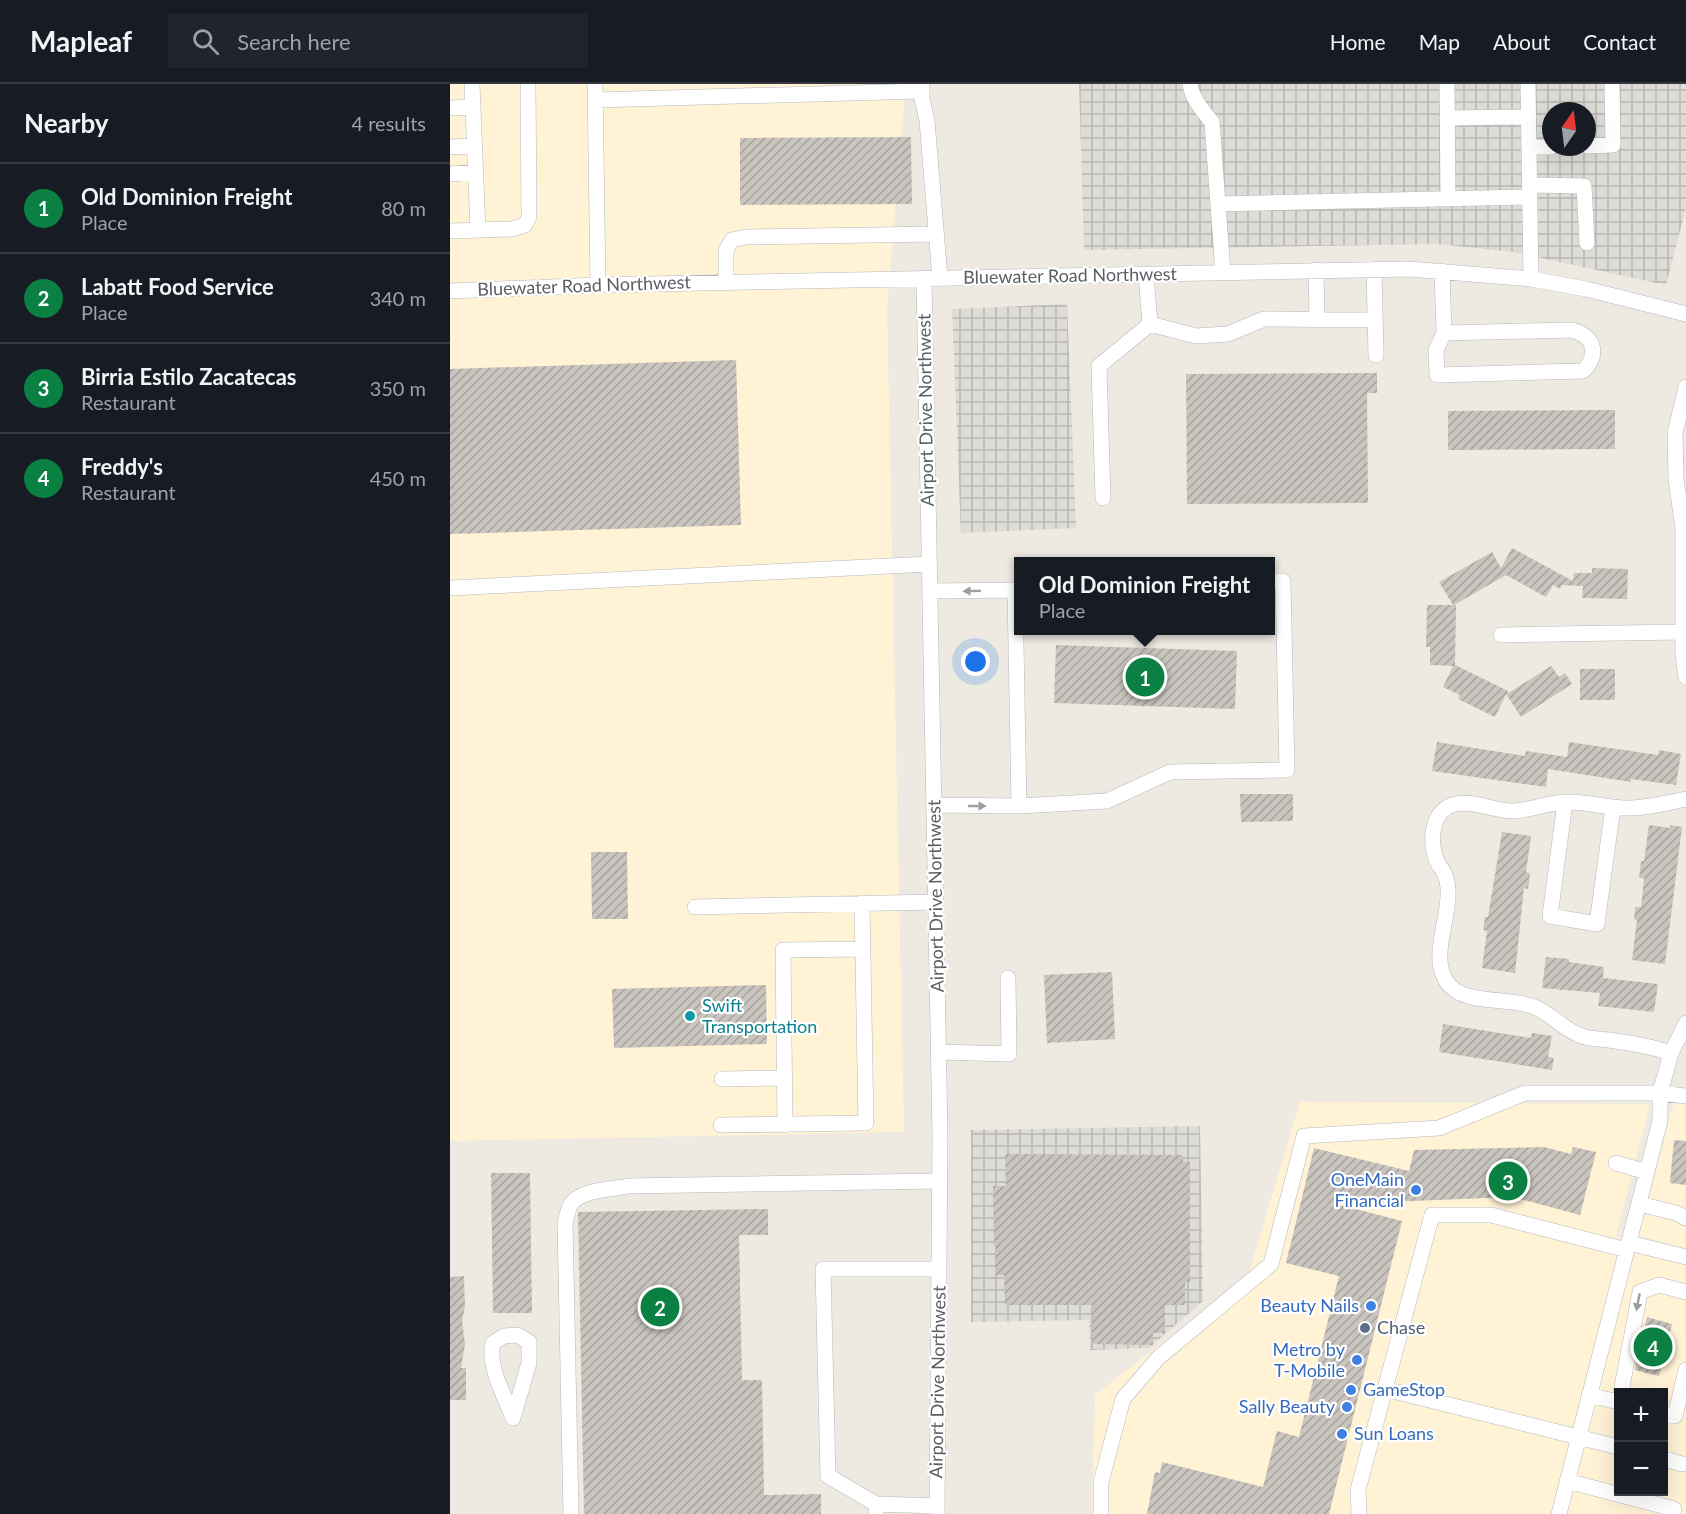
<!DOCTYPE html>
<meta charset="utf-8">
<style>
body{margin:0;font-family:Lato,sans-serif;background:#20242c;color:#f1f3f6}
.controls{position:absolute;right:18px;bottom:18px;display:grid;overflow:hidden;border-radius:0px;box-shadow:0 6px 24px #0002}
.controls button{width:54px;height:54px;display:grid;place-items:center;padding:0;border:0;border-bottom:2px solid #363941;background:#171b24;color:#f1f3f6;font:30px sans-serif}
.compass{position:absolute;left:1092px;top:18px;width:54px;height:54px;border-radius:50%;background:#171b24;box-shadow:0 6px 24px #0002;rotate:14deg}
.you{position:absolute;left:526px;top:578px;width:21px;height:21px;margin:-15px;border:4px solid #fff;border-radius:50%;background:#1a73e8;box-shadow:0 0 0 9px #1a73e833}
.badge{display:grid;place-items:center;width:39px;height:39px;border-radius:50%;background:#0b8043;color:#fff;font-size:20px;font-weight:700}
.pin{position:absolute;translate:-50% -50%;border:3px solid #fff;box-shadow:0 2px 6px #0006}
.popup{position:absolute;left:564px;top:473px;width:261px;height:78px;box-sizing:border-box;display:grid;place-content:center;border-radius:0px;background:#171b24;filter:drop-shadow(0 2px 4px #0005);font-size:20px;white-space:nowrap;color:#9ea1a6}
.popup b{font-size:22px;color:#f1f3f6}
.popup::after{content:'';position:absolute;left:50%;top:100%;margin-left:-12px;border:12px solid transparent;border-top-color:#171b24}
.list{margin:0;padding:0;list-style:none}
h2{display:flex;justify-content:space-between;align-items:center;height:78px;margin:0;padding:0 24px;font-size:26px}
h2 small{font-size:20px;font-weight:400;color:#9ea1a6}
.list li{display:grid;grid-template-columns:39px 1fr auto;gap:18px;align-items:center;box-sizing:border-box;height:90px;padding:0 24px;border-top:2px solid #363941}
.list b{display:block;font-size:22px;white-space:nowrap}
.list p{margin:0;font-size:20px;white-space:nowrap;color:#9ea1a6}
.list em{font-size:20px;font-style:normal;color:#9ea1a6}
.icon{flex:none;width:33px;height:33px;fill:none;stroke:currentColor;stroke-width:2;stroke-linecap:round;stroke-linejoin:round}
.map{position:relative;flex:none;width:1236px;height:1430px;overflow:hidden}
header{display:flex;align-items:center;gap:36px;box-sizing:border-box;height:84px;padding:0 30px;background:#171b24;border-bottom:2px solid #363941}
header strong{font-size:28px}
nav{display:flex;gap:33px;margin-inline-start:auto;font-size:21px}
.search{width:420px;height:54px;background:#20242c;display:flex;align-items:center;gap:15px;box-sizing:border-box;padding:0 21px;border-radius:0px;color:#9ea1a6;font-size:22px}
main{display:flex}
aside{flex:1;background:#171b24}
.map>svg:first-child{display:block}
.commercial{fill:#fff2d5;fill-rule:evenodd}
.industrial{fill:url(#industrial-grid);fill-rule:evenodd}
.building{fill:url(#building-hatch)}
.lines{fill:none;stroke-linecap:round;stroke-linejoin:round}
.minor-casing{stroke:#b4b8bd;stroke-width:16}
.minor{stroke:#fff;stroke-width:15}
.oneway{fill:#9c9fa2}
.culture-dot{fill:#0f9aa8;stroke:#fff;stroke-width:2}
.shop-dot{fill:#3f7fe0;stroke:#fff;stroke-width:2}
.service-dot{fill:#5c6f8a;stroke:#fff;stroke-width:2}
.labels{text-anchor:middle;stroke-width:4.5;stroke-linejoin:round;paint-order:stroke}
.street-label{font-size:18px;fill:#5a5f64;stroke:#fff}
.culture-label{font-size:18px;fill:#0d838f;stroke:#fff;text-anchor:start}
.shop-label{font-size:18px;fill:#366cbe;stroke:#fff;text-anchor:end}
.service-label{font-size:18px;fill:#4e5e75;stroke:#fff;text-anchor:start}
</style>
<header>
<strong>Mapleaf</strong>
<div class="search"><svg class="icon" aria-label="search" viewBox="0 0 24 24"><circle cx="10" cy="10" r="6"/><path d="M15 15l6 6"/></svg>Search here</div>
<nav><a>Home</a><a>Map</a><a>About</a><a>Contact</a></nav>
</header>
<main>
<aside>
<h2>Nearby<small>4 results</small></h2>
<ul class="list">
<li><span class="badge">1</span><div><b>Old Dominion Freight</b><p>Place</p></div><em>80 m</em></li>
<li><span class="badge">2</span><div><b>Labatt Food Service</b><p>Place</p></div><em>340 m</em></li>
<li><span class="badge">3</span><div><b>Birria Estilo Zacatecas</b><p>Restaurant</p></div><em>350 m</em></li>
<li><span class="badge">4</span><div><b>Freddy's</b><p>Restaurant</p></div><em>450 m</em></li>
</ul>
</aside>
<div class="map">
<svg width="1236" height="1430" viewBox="0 0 1236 1430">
<defs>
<pattern id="industrial-grid" width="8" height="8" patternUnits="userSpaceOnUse" patternTransform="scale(1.5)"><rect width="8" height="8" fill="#dedcd6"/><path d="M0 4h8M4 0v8" fill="none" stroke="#b7b6b1"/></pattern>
<pattern id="building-hatch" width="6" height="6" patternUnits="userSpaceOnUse" patternTransform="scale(1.5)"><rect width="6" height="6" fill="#c9c5be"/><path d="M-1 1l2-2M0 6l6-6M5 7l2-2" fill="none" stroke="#a6a39e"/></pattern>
</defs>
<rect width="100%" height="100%" fill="#eeeae1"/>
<path class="commercial" d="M0,0h456l-19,224 17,824 -454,9z
M850,1018l350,2 -34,133 70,20v257h-594l3,-119 153,-119zM1168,1308h46v100h-46z
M1224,1018l12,3v144l-47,-13z"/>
<path class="industrial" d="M629,0h607v124l-20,77 -153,-33 -75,-8 -354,6zM1101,27h36v36h-36z
M617,220l9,224 -115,5 -9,-224z
M750,1042l3,175 -54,47 -59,2 -1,-30 -118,2v-192z"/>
<path class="building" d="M461,53l1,67 -172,1v-67z
M286,276l5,165 -291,9v-165z
M927,289v20h-10l1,110 -181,1 -1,-130z
M1165,326v39l-167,1v-39z
M1062,464l61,33 1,-8h18v-5l36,1 -1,30 -45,-1 1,-12 -21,-1 -2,4 -7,-4 -7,12 -40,-22 -52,30h2l-1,60 53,26 -1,3 44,-28 8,11 6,-4 7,11 -51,33 -15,-23 -11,23 -37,-18 2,-4 -17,-8 10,-21 -23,-1v-18h-4l1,-42h26l-14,-23 53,-30 9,16z
M606,561l181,6 -2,58 -181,-6z
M1130,585h35v31h-35z
M987,658l88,14 1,-5 41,6 2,-15 89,13 1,-5 22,4 -5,31 -45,-6v3l-83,-13 -2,18 -114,-16z
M790,710h53v27l-52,1z
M1199,741l21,3v-3l12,2 -17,137 -33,-4 5,-40 -3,-1 1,-12h6l3,-29h-5l2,-17h3z
M1052,748l29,4 -5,36 4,1 -2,16 -4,-1 -9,85 -33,-5 5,-37 -4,-1 2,-13h3z
M141,768h36l1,67h-36z
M1096,873l23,2v3l35,5 -1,11 55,6 -4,28 -56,-6 2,-13 -58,-5z
M662,888l3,67 -68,4 -3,-68z
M316,901l1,59 -153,4 -2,-59z
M993,940l88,14 1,-5 20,3 -4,21 6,1 -2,12 -113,-18z
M1224,1056l12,1v44l-16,-2z
M1094,1063l27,7 2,-7 23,5 -16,63 -67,-18 -177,7 66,17 -73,293h-182l8,-42 5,1 2,-11 101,25 14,-56 22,6 40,-161 -53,-13 28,-115 95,23 5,-21z
M555,1070l178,1v7h7v120h-5v23h-20v28h-12v12l-61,-1v-39h-87l-1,-30h-9l1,-29h-2l-1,-60h13z
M41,1089h39l2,140h-39z
M318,1125v26h-29l3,145h20l2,115 57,-1v20h-237l-6,-302z
M14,1192l1,31 -3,13 3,24 -4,24h5v32h-16v-123z
M1197,1233l25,7 -13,52 -24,-6z"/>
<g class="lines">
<g class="minor-casing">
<path id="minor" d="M22,0l6,146
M145,0l3,201
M472,0v14l5,23 13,157
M740,0c2,15 13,27 22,38l11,151
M997,0l1,115
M1078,0l3,195
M145,16l327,-9
M0,24l23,-1
M997,34l82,-1
M1137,62l26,-1 -1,-61
M0,63l25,-1
M1079,63h22
M0,90l26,-2
M1080,101l54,1 3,57
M768,120l312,-7
M0,147l62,-2 13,-4 4,-8 -1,-133
M924,185l2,86
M866,186l1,50
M992,187l2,62 -8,17 1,25 146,-4c17,-17 11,-35 -11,-41l-128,3
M696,191l4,49 46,12 32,-2 36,-15 111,1
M474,194l16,857 -3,379
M276,198v-32l6,-10 14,-3 190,-3
M0,207l148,-6 811,-16 122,10 55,10 100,25
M1236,303l-11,46 1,46 7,50v126l3,22
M653,414l-4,-132 51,-42
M0,504l479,-24
M565,506l4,216
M480,507l89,-1
M1051,551l182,-3
M1115,718l-15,114 47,8 16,-117
M484,721l85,1 88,-5 63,-29 117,-2 -4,-189h-12
M245,823l241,-5
M489,968l70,2 -1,-76
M1221,969c-20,-7 -41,-10 -62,-13 -9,-1 -19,-1 -27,-4 -19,-6 -32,-24 -50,-30 -34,-11 -88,4 -92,-45 -3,-27 19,-70 1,-93 -13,-17 -12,-55 11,-63 18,-6 40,5 59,6 18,0 35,-8 53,-9 20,-1 39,5 59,6 21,1 42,-5 63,-9
M272,995l63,-1
M271,1041l145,-2 -4,-220
M335,1041l-2,-175 80,-1
M1166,1079l31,9
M1189,1120l37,9 10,5
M1179,1159l57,14
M67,1251l12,7v21l-16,55c-8,-21 -26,-53 -20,-75l11,-7z
M935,1305l47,-174h59l136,35
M1171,1308l19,-100 19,-7 27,7
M1139,1311l29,7
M1214,1330l11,2 11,-46
M1214,1375l18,5
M1117,1397l107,28 -1,5
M426,1420l-48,-28 -5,-207h116
M426,1429v-9l61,2
M121,1430l-6,-292c2,-6 3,-13 6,-18 9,-14 42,-15 58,-18l311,-5
M651,1430v-32l22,-83 35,-41 113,-94 33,-128 135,-8 86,-35h135l26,3
M909,1430l-1,-24 27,-101 233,58
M1109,1430l101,-393v-28l11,-40 15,-30"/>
</g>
<use href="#minor" class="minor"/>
</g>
<defs><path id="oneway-solid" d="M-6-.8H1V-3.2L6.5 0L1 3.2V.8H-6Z" transform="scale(1.5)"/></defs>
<g class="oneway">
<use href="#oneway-solid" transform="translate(522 507) rotate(179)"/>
<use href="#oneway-solid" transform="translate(527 722)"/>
<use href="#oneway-solid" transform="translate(1188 1218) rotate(101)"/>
</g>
<circle class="culture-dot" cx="240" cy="932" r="6"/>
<g class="shop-dot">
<circle cx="966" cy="1106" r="6"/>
<circle cx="921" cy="1222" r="6"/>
<circle cx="907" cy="1276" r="6"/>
<circle cx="901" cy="1306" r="6"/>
<circle cx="897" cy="1323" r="6"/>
<circle cx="892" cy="1350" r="6"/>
</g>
<circle class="service-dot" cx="915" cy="1244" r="6"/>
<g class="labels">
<g class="street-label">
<text transform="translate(620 192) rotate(-1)" y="6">Bluewater Road Northwest</text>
<text transform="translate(134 202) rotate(-2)" y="6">Bluewater Road Northwest</text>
<text transform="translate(476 326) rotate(-91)" y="6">Airport Drive Northwest</text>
<text transform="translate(486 812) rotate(-91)" y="6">Airport Drive Northwest</text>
<text transform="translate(488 1298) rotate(-89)" y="6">Airport Drive Northwest</text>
</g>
<g class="culture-label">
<text x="252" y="928">Swift<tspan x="252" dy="21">Transportation</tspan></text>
</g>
<g class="shop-label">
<text x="954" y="1102">OneMain<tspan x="954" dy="21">Financial</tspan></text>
<text x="909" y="1228">Beauty Nails</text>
<text x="895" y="1272">Metro by<tspan x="895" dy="21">T-Mobile</tspan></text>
<text x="913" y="1312" text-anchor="start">GameStop</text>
<text x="885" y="1329">Sally Beauty</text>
<text x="904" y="1356" text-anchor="start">Sun Loans</text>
</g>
<g class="service-label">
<text x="927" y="1250">Chase</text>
</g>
</g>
</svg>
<div class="controls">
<button>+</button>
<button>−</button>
</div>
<svg class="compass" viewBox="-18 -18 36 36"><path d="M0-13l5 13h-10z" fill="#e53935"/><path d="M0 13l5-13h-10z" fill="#9ea1a6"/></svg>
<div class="you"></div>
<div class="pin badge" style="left:695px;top:593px">1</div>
<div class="popup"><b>Old Dominion Freight</b>Place</div>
<div class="pin badge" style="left:210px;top:1223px">2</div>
<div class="pin badge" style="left:1058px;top:1097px">3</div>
<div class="pin badge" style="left:1203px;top:1263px">4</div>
</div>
</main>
